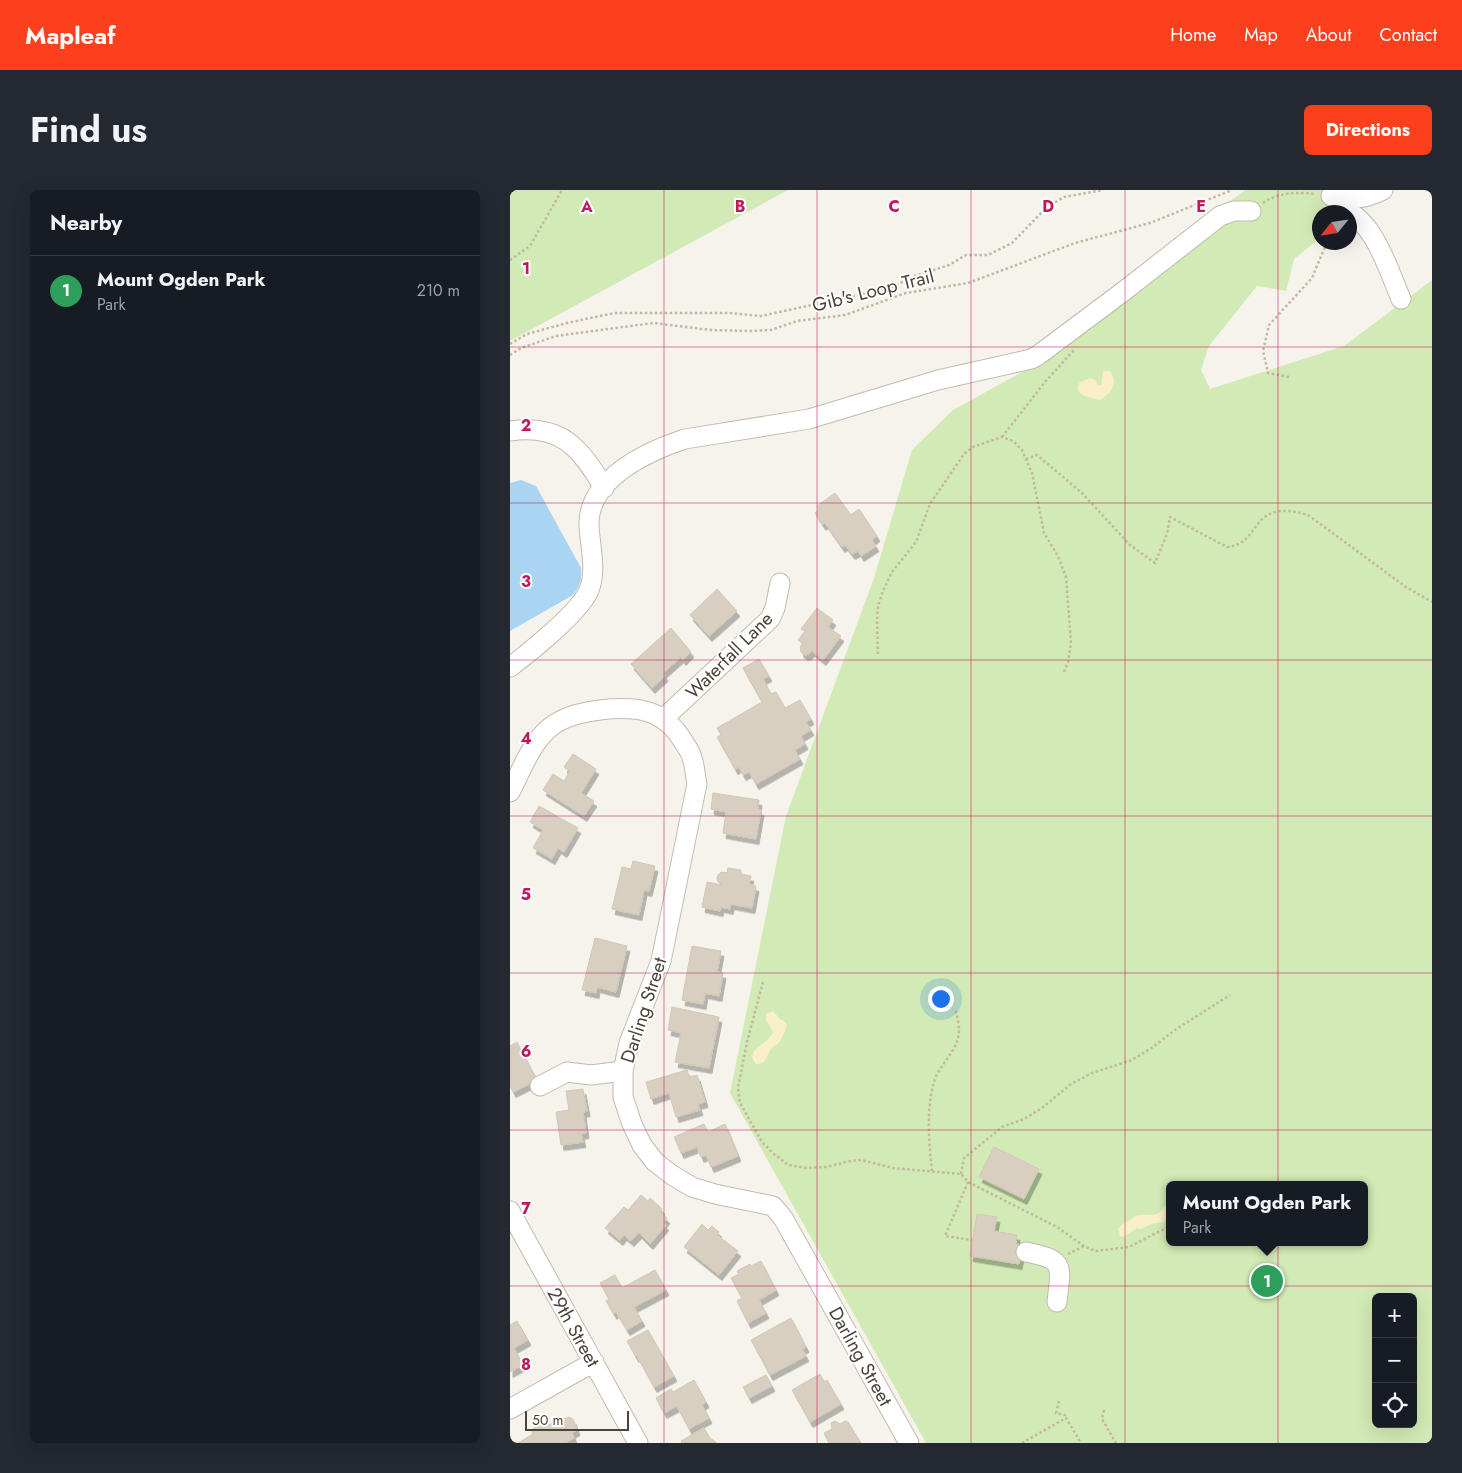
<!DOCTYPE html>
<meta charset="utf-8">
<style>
body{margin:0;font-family:Jost,sans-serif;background:#242831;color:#f1f3f6}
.controls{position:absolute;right:15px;bottom:15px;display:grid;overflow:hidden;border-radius:8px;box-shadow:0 5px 20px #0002}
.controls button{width:45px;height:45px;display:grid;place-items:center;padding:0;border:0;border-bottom:1px solid #363941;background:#171b24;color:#f1f3f6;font:25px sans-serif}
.compass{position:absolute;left:802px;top:15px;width:45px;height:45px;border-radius:50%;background:#171b24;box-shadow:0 5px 20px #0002;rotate:240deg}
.scale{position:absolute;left:15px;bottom:12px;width:104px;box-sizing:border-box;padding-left:5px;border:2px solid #4b4439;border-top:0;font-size:14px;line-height:18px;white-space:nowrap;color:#4b4439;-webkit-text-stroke:4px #fff;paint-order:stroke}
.you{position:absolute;left:430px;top:808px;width:18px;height:18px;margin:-12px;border:4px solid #fff;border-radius:50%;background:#1a73e8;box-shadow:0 0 0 8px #1a73e833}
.badge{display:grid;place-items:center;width:32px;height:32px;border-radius:50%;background:#fc3f1d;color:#fff;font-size:16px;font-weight:700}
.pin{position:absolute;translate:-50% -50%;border:2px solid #fff;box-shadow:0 1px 5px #0006}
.popup{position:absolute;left:656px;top:991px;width:202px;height:65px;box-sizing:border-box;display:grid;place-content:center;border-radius:8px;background:#171b24;filter:drop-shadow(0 1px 4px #0005);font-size:16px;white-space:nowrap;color:#9ea1a6}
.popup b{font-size:19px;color:#f1f3f6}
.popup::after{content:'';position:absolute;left:50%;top:100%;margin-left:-10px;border:10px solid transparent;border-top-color:#171b24}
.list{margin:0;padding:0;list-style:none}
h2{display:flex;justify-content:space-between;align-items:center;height:65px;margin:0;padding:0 20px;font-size:21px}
h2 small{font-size:16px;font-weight:400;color:#9ea1a6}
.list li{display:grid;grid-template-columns:32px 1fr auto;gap:15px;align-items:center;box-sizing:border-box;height:70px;padding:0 20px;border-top:1px solid #363941}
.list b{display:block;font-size:19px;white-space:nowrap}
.list p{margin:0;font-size:16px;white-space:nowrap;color:#9ea1a6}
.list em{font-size:16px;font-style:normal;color:#9ea1a6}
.icon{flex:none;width:28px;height:28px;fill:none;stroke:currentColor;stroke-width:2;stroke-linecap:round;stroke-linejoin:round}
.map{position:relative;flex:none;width:922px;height:1253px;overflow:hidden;border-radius:8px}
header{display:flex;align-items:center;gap:30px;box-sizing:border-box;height:70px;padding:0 25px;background:#fc3f1d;color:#fff}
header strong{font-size:24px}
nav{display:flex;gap:28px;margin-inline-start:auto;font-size:18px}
.intro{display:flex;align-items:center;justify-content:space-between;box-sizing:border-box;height:120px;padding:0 30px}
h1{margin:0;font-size:35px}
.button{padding:12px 22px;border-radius:8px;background:#fc3f1d;color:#fff;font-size:18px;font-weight:700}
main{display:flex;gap:30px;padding:0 30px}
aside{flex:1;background:#171b24;border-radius:8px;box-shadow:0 5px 20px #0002}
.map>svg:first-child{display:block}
.green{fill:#d2eab5;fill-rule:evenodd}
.sand{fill:#f9efc9}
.water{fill:#a9d4f2}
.building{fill:#d8cfc1;stroke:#d3c7b4;filter:url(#shadow)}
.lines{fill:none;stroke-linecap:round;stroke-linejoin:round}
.minor-casing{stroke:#c2bbae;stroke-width:21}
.path{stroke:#c4b79f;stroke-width:2.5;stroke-dasharray:2.5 2.5;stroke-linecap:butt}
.minor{stroke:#fff;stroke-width:19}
.grid{fill:none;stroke:#c2185b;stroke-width:1;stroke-opacity:0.55}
.labels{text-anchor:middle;stroke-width:4;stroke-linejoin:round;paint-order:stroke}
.street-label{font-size:19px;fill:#4b4439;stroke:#fff}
.grid-label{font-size:16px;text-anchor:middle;font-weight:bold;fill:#c2185b;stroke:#fff;stroke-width:4;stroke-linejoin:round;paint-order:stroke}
</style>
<header>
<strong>Mapleaf</strong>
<nav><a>Home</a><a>Map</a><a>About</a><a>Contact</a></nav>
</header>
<div class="intro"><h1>Find us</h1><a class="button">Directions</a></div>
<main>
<aside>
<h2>Nearby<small></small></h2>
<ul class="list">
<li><span class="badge" style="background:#2e9e5b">1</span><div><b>Mount Ogden Park</b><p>Park</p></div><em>210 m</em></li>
</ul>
</aside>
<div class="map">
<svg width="922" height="1253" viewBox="0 0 922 1253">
<defs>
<filter id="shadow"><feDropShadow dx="3" dy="5.5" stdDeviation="0" flood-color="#0004"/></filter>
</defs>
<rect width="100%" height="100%" fill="#f6f3ec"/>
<path class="green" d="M0,0h278l-278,151z
M735,0h115l-11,22h-30v27l-25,20 -8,32 -29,-5 -48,60 -8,24 9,19 134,-43 88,-66v1163h-506l-196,-350 56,-277 88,-238 38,-128 41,-40 89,-49 157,-137zM660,995h194v57h-194zM866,1107h37v127h-37z"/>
<path class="sand" d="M596,181h4c9,12 1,23 -11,29 -10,-3 -28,-5 -19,-18l11,-4 4,2 3,5h3l2,-13z
M263,821l7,8 4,2 3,3c0,4 -6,16 -9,20 -14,6 -8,21 -22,20 -13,-14 12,-19 17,-32l-7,-12v-6z
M658,1015h1v13c-8,7 -12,3 -20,7 -3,1 -5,3 -8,4l-4,-1 -13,9 -4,-1 -2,-7 6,-7c6,0 8,-5 14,-7 7,-2 14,2 21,-2 3,-3 4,-6 9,-8z"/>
<path class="water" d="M11,290l15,6 45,82c1,12 -1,18 -8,27l-63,36v-148z"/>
<path class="building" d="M325,303l16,22 8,-6 18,27 -5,4 4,6 -15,10 -3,-5 -6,3 -7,-9 -3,2 -17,-24 -2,2 -8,-12 4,-3 -2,-4z
M207,399l20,22 -28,25 -19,-21z
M307,418l16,12 -5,7 13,9 -18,24 -11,-9 -3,3 -4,1 -4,-3 -1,-5 3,-3 -5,-4 7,-9 -4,-2z
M161,438l20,24 -8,8 -2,-3 -18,16 2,3 -13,12 -21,-24z
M249,469l10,17 -6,3 8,15 5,-2 9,16 15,-8 11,19 -5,3 5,8 -10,6 4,8 -10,6 5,9 -44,25 -7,-12 -6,3 -4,-8 -4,2 -18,-32 4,-2 -4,-7 45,-26 -19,-34z
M63,564l23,15 -15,24 13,8 -10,15 -41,-26 10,-16 11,7 6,-10 -6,-4z
M203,603l46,7 -1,10h3l-5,29 -33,-6 3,-21 -15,-3z
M29,616l39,22 -14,24 -6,-4 -6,11 -19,-11 10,-18 -13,-8z
M123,671l22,5 -6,25 -5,-1 -5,25 -27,-6 10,-42 9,2z
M218,678l13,2v4l10,2 -2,8 7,2 -4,22 -21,-4 -1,5 -9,-2 -1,4 -18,-4 5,-25 15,3v-2l-4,-1 -1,-4 1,-3 3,-3 6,1z
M85,748l32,8 -11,46 -19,-5 -1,6 -14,-3z
M182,756l29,5 -4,21 6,1 -4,23 -14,-3 -2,11 -21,-4z
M162,817l47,10 -10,51 -34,-6 6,-29 -13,-3z
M7,852l20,38 -24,12 -3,-6v-40z
M177,880l2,7 8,-2 8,27 -7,2 2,6 -24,7 -7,-24 -18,6 -5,-17z
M73,899l4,22 -4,1 3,21 -5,1 2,8 -22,3 -5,-33 13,-2 -3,-19z
M194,934l4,8 17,-8 13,32 -27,11 -5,-12 -5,2 -4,-10 -16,6 -7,-16z
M484,957l45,22 -15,30 -45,-22z
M131,1005l7,6 2,-3 12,11 -2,3 7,6 -4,5 3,2 -16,19 -11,-11 -8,8 -7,-6 -4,5 -15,-12 19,-21 4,3z
M467,1024l20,3 -3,14 23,4 -1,9 7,1 -4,19 -49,-8z
M192,1034l6,6 4,-4 7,6 -2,3 21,16 -19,24 -35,-28z
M251,1071l15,29 -17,10 7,13 -18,10 -11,-22 5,-3 -11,-20 8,-4 -2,-3 13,-7 1,2z
M145,1080l11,20 -32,17 8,14 -15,9 -11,-18 -2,2 -8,-13 3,-2 -9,-16 15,-8 7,13z
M281,1128l15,29 -4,2 4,7 -36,19 -19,-35z
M7,1131l11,19 -14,8 9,17 -13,7v-47z
M138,1140l26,46 -20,11 -17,-31 -1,1 -9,-16z
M310,1184l4,8 3,-2 14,24 -31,18 -18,-32z
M256,1185l6,11 -23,12 -6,-11z
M184,1190l12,22 -4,3 7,13 -20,11 -12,-23 -13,7 -8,-15 15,-9 2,3z
M59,1227l4,2 4,11 -5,3 2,5 -9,5h-47l15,-9 -2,-4 12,-7 2,4 7,-4 2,3 7,-4 3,-3z
M325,1231l5,3 5,-3 3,1 13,21h-32l-5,-10 8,-4 -1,-6z
M194,1238l6,10 7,5h-35l-1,-2z"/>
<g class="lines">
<g class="minor-casing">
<path id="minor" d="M821,6c22,3 32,4 52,-6
M831,19c32,8 48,62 60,90
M0,241c51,-7 70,16 94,57
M0,477c19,-14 71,-56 79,-77 8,-19 1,-44 0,-64 -2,-47 59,-75 96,-87l124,-20 129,-39 93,-21 6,-3 87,-65 96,-75 14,-5h17
M153,529l107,-100 5,-11 5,-25
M0,602c10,-19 19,-43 34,-59 15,-16 35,-20 56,-23 35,-4 63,-2 83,31 3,5 8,11 9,17 3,8 3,17 5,26l-36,177 -32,82 -6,28v26l9,27 10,21 13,17 17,13 20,12 23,7 58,12 10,12 126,225
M30,896l27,-14 24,3 32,-4
M0,1021l128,232
M516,1062c40,8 35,13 31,50
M0,1219l84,-47"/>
</g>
<path class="path" d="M753,13c15,-11 35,-11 52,-9
M0,70l20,-14 32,-56
M0,154l17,-10 40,-11 47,-10h116l31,3 129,-28 25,-12 34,-11 17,-10h22l24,-12 35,-36 17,-10 39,-7
M0,165l11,-7 35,-12 97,-13 58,7 40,1 20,-1 26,-9 48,-6 61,-22 62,-10 107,-40 75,-20 82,-33
M779,187l-21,-4 -5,-22 6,-26 43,-47 15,-36
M492,247l43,-55 29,-32
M516,269l11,-4 45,38 48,52 25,18 12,-29 3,-17 57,30c36,-3 21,-50 81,-32l98,72 26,15
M368,464l-1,-34 1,-14 5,-15 9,-19 24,-30 14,-38 34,-50 9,-7 29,-10 11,4 9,9 10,23 12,60 14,23 8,21 5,66 -3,19 -5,12
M253,792l-16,60 -9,46 2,15 22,39 11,11 15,12 19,3 19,-1 24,-6 11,-1 32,8 68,6 7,8 89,45 27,19 11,5 34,-4 41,-21
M422,981c-3,-28 -6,-61 2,-89 5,-18 25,-31 25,-52 0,-6 -2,-13 -3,-19
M451,984l3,-16 38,-31 22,-8 18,-11 29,-24 21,-11 40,-13 21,-13 22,-17 55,-35
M458,992l-23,54 27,4
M558,1064l16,-8
M549,1211l-3,12 9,2 1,3
M594,1220l-2,9 14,24
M512,1253l44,-25 15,25"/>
<use href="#minor" class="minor"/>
</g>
<path class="grid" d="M154,0v1253M307,0v1253M461,0v1253M615,0v1253M768,0v1253M0,157h922M0,313h922M0,470h922M0,626h922M0,783h922M0,940h922M0,1096h922"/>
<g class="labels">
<g class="street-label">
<text transform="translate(363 100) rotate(-14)" y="7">Gib's Loop Trail</text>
<text transform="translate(219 465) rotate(-45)" y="7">Waterfall Lane</text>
<text transform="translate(133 820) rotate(-72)" y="7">Darling Street</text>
<text transform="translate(64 1137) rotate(61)" y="7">29th Street</text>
<text transform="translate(351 1166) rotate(61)" y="7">Darling Street</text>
</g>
</g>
<g class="grid-label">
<text x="77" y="22">A</text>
<text x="230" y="22">B</text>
<text x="384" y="22">C</text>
<text x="538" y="22">D</text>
<text x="691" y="22">E</text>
<text x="16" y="84">1</text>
<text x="16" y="241">2</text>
<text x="16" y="397">3</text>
<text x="16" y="554">4</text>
<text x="16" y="710">5</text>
<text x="16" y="867">6</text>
<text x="16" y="1024">7</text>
<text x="16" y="1180">8</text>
</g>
</svg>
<div class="controls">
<button>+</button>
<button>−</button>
<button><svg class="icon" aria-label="locate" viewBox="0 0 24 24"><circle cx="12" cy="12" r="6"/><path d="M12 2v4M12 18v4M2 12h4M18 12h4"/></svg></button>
</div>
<svg class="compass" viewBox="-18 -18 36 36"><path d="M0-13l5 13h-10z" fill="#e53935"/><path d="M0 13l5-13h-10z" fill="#9ea1a6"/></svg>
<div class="scale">50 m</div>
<div class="you"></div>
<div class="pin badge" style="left:757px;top:1091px;background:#2e9e5b">1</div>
<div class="popup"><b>Mount Ogden Park</b>Park</div>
</div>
</main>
